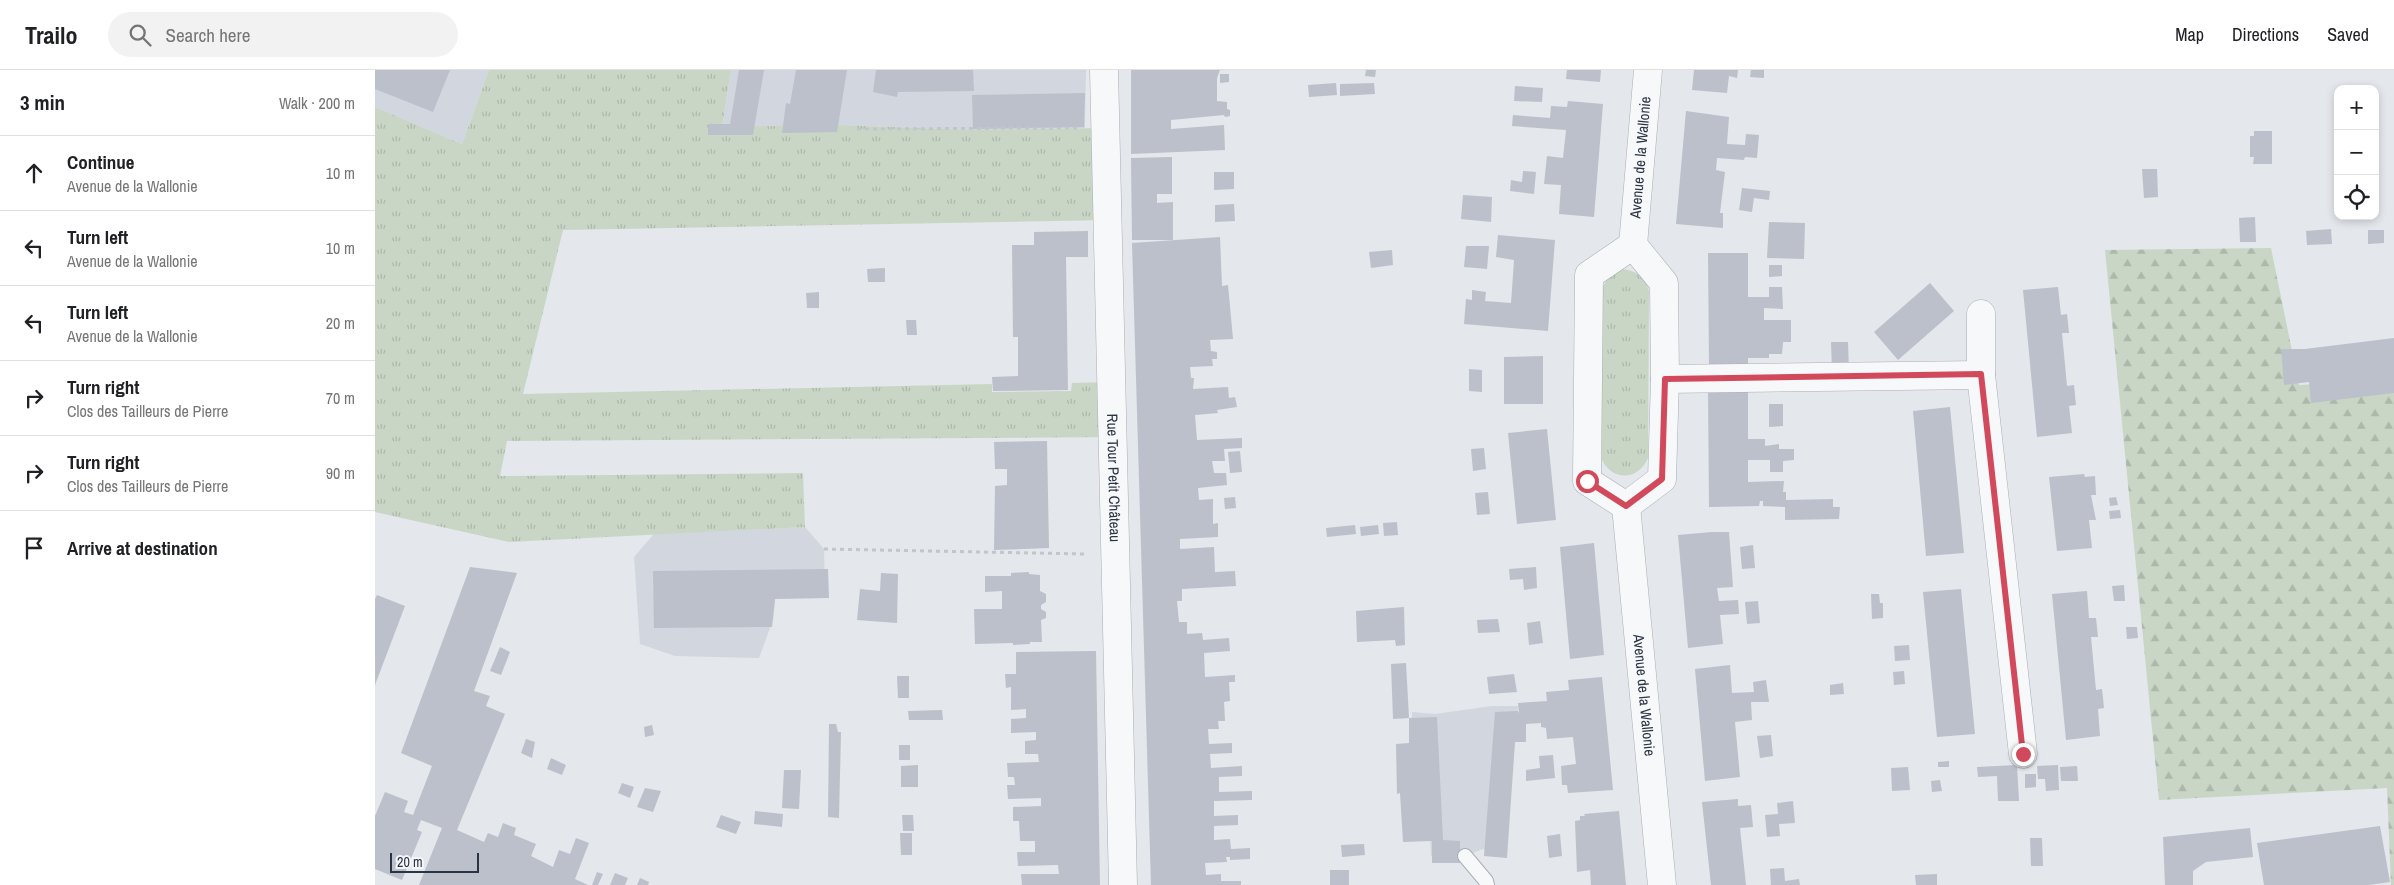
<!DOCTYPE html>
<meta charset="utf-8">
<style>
body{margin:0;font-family:"Archivo Narrow",sans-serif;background:#f2f2f2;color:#202124}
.controls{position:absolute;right:15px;top:15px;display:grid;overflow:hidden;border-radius:10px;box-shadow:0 2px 8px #0003}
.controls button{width:45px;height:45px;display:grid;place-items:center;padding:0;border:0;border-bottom:1px solid #e0e0e0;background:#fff;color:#202124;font:25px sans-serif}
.scale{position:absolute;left:15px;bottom:12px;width:89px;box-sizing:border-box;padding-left:5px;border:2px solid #2b3445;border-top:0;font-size:14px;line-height:18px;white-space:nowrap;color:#2b3445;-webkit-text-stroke:4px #f4f6f9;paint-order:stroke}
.stop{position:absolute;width:15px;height:15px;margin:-11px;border:4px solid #d1495b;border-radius:50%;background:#fff}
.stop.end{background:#d1495b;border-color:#fff;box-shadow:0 1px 5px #0008}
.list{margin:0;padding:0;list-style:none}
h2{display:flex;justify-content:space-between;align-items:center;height:65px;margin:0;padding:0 20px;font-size:21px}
h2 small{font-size:16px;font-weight:400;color:#757577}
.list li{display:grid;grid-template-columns:32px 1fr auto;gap:15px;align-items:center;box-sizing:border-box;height:75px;padding:0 20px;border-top:1px solid #e0e0e0}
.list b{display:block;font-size:19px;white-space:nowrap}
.list p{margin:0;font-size:16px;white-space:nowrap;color:#757577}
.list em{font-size:16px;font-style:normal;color:#757577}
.icon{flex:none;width:28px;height:28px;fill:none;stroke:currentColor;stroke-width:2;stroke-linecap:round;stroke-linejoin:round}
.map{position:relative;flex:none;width:2019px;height:815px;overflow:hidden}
header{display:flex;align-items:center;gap:30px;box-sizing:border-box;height:70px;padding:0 25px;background:#fff;border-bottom:1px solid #e0e0e0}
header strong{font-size:24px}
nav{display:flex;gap:28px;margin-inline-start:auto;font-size:18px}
.search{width:350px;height:45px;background:#f2f2f2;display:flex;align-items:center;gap:12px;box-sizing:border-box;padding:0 18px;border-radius:28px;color:#757577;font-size:19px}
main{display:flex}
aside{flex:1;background:#fff}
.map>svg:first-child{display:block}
.built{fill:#d2d6de}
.grass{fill:url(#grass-tufts)}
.forest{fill:url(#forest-firs)}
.building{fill:#bbc0ca}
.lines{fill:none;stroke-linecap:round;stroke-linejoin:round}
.lane-casing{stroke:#a9aeb7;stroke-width:16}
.street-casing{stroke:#a9aeb7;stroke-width:29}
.path{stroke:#c2c5cb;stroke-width:3;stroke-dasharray:4 4;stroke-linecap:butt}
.lane{stroke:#f7f8fa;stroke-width:14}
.street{stroke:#f7f8fa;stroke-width:28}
.route{stroke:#d1495b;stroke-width:6}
.labels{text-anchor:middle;stroke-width:5;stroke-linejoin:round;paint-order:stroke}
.street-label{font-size:15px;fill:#2b3445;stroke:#f4f6f9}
</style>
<header>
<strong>Trailo</strong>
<div class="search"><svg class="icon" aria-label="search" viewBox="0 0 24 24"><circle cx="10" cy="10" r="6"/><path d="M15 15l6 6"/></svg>Search here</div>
<nav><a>Map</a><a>Directions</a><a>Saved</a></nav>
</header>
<main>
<aside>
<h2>3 min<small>Walk · 200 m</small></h2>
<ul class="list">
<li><svg class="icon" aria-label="ahead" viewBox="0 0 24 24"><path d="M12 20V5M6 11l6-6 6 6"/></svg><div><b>Continue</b><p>Avenue de la Wallonie</p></div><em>10 m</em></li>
<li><svg class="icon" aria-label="left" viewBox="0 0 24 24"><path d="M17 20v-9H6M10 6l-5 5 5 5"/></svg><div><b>Turn left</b><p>Avenue de la Wallonie</p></div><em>10 m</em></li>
<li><svg class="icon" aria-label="left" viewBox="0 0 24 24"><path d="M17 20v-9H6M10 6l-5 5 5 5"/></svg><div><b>Turn left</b><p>Avenue de la Wallonie</p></div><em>20 m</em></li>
<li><svg class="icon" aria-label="right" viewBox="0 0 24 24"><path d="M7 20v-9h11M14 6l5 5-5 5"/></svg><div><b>Turn right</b><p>Clos des Tailleurs de Pierre</p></div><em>70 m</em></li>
<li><svg class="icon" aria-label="right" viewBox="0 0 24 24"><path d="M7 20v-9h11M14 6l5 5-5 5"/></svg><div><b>Turn right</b><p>Clos des Tailleurs de Pierre</p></div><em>90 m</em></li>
<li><svg class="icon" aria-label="arrive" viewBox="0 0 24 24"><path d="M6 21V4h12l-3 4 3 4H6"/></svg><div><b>Arrive at destination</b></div></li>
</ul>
</aside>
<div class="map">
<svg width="2019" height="815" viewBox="0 0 2019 815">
<defs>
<pattern id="grass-tufts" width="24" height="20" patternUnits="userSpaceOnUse" patternTransform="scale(1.25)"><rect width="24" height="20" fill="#c9d6c5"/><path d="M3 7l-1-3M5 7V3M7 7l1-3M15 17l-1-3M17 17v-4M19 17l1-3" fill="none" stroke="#adb8ab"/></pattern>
<pattern id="forest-firs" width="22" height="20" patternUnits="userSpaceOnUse" patternTransform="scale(1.25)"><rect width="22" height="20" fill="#c9d6c5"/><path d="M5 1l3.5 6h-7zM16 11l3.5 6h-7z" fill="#adb8ab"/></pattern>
</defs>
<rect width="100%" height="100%" fill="#e4e7ec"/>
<path class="built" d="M0,0h114l-27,74 -87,-37z
M356,0h355l-1,58 -114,2 -132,-5 -117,3z
M430,457l19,22 1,42h-49l-3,29 -14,38 -84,-2 -35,-12 -6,-87 20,-23z
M1117,636h26l-13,145 -22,-2 -18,7h-34l-1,-21 -18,-99v-24l23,2z"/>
<path class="grass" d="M114,0h242l-9,57 117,-2 132,5 134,-2 2,92 -544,10 -40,164 469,-10v8l79,-1 1,-8 39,-1 2,55 -606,4 -7,35 303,-3 2,54 -296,15 -134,-30v-405l87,37z
M1247,199c14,1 23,8 27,22l-1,167c-9,22 -35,24 -46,2l-1,-169 7,-15z"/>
<path class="forest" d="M1896,178l28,137 95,-5v505h-3l-4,-97 -228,12 -54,-550z"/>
<path class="building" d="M0,0h75l-17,42 -58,-23z
M364,0h25l-11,65h-45v-11h22z
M421,0h51l-10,62 -55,1 4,-30 4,1z
M501,0h97l1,21 -76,1 -1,5 -24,-5z
M756,0h89l-3,8v23l10,1v7l3,1v6l-5,1 -1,-2 -53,5v9l53,-4 1,25 -94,4z
M991,0h10l-1,7 -10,-1z
M1192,0h34l-1,12 -34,-3z
M1319,0h44l-1,8 -8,-2 -2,17 -35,-3z
M1376,0h13v8l-14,-1z
M845,4h9v8l-9,1z
M961,13l1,12 -28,2 -1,-12z
M999,13l1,11 -35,2v-12z
M1140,16l28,2 -1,14 -28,-1z
M710,23l-1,34 -111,2 -1,-34z
M1193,31l35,3 -9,113 -35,-3 2,-29 -17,-1 3,-28 16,2 3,-28 -54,-4 1,-11 37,3 1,-12 16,1z
M1311,41l43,6 -2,27 18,1 1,-11 13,1 -2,23 -12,-1 -1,3 -27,-2 -1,12 9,2 -5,41h3v15l-47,-4z
M1879,61h18v33h-19l1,-7h-4v-21h4z
M797,87v37h-15v9l16,-1v38h-41l-1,-82z
M1767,99h15l1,28 -14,1z
M1148,101l13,1 -2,22 -24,-3 1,-11 11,2z
M839,102h20v17l-20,1z
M1367,118l28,3 -1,9 -15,-2 -2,14 -13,-2z
M1088,125l29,2 -1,25 -30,-3z
M859,134l1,17 -20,1v-17z
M1880,147l1,25h-16l-1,-24z
M1394,152l36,1 -1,36 -37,-1z
M1956,159l1,15 -25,1 -1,-14z
M1993,160h16v13l-16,1z
M713,161v26h-22l2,133 -75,1 -1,-14 26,-1v-39h-5l-1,-92h22v-13z
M1123,165l57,5 -7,91 -84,-7 2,-25 6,1v-10l14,2 -1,9 26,2 3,-43 -18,-3z
M845,167l2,49 6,-1 5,54 -23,1 1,11 6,1v7h-5l1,7 -23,1 1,11h3l-1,11 35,-2 1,11 6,-1 2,10 -20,3 1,3 -23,2 2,25 45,-2v10l-18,1 1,12h-13l2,12h12l1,12 -29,3 1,12 14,-1v25l5,-1v14l-38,2v10l34,-2 1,25 20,-1 1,15 -54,3v12h-5l2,21h8v12l15,-1 1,7 26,-2 1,13 -26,2 1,24 30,-2v7h-6l1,19 -6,1 1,19h-7l1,8h-11l1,15 23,-1v10l-22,1 1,14 31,-2v10l-23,1v15l33,-1v9l-38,1v15l24,-1v10l-24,1v14l16,-1 1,10 19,-1v11l-20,1v-3h-4l1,5 -22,1 1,12 15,-1v7h20v4h-90l-19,-642z
M1091,176h23l-2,23 -23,-2z
M1017,180l1,15 -22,3 -2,-16z
M1333,183h40v44h21v-10h13l1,22 -19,-1v12h27v22h-8l-1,12h-13v4h-21v8h-39z
M1394,195h13v11l-13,1z
M510,198v14h-17l-1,-13z
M1555,213l24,28 -56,49 -24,-28z
M1683,217l3,28 6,-1 1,9 1,10h-7l5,53 7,-1 2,20 -7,1 3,27 -35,4 -14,-147z
M444,222v16h-12l-1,-15z
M531,250h10l1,15h-10z
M2019,268v55l-83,10 -2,-21 -25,3 -3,-36h24z
M1456,272h17l1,30h-17z
M1168,286v48h-39v-47z
M1094,299l13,1v22l-13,-1z
M1333,322h40v47h17v7l14,-2v5h15v11l-11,1v11h-13v-12h-22v22l36,-1 -1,11h3v8l47,-1v8h7l-1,12 -54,1v-13l-22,-1v-5h-3l-1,5 -50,1z
M1394,334h14v22l-14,1z
M1575,337l14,146 -38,3 -13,-145z
M1172,359l9,91 -39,4 -9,-91z
M672,371l2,107 -55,2 1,-64 12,-1v-16h-12l-1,-27z
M1109,378l2,21 -13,2 -2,-22z
M865,381l2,21 -12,1 -2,-21z
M1709,404l1,3 10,-1 1,19h-5l5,25h-7l3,28 -35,3 -8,-74z
M1113,422l2,22 -13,1 -2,-22z
M860,427l1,11 -11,1 -1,-11z
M1741,427l2,8 -8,1 -1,-8z
M1745,440l1,8 -11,1 -1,-8z
M1022,452l1,13 -14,1 -1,-13z
M980,455l1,9 -29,3 -1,-9z
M1003,455l1,9 -18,2 -1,-9z
M1337,462h17l4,55 -16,1 2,13 19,-1 1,14 -19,1 3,29 -35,4 -10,-113z
M1219,473l10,112 -34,4 -10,-112z
M1378,475l2,23 -13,1 -2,-22z
M95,497l47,6 -43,118 16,5 -4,10 19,8 -48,116 27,12 4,-9 10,4 5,-14 13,5 -2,7 22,9 -5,12 22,11 6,-17 11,4 6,-16 13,5 -14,36 13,6h-169l23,-57 -21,-8 -4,10 5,2 -20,48 -27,-11v-53l10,-24 23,9 -4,11 9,3 19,-49 -31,-13z
M1161,497l1,21 -13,2 -1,-11 -13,1 -1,-11z
M453,499l1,29 -54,1 -3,28 -118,1 -1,-57z
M654,502v2l11,1v16l6,3v8l-5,3v4l5,3v6l-5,2 1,22h-12v2l-17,1v-2l-38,1 -1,-35h28v-18l-17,1v-16h26v-3z
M506,503l17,1 -1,49 -40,-3 3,-31 20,2z
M1749,515l1,16h-11l-2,-15z
M1586,519l14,145 -38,3 -14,-145z
M1712,521l2,27h7l2,19h-7l5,53 6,-1 1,9 1,10 -6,1 2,27 -34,4 -14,-146z
M1496,524h8l1,9h3v15l-11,1z
M2,525l28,11 -30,79v-86z
M1383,531l2,22 -13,1 -2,-22z
M1029,537l1,38 -9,1 -1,-6 -38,2 -1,-31z
M1123,549l2,13 -22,1 -1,-13z
M1165,551l3,22 -14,2 -2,-22z
M1751,557h11l1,11 -11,1z
M1534,575l1,15 -15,1 -1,-15z
M125,577l10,5 -9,23 -11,-4z
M721,581l4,234h-78l-1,-11h38l-1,-9 -40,1 -1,-14h18v-11h-15l-1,-20h-6v-14l28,-1v-8l-33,1 -1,-14h8l-1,-8h-6l-1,-14 32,-1 -1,-8h-13v-13l11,-1v-8l-25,1v-14l15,-1v-9l-15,1v-23l-5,1 -1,-14h11v-22z
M1031,593l3,55 28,-1 6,123 17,1v22h-28v-22l-29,1 -3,-49 -3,1 -1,-50 13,-1v-25l-16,1 -2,-55z
M1355,595l2,28 22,-1 -1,-10 13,-2 3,22h-18l1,18 -17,2 5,55 -35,4 -10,-112z
M1529,601l1,13 -11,1 -1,-13z
M1139,604l3,18 -28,2 -2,-17z
M522,606h12v22h-11z
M1227,607l11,113 -45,3 -1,-8h-5l-1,-19 15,-2 -3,-27 -26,2 -1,-11 -5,-1v-4l-15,1v18h-11l-8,116 -23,-2 11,-144 23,-1 1,3 -1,-11 29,-2 -1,-9 23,-2 -1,-10z
M1468,613l1,11 -14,1v-10z
M567,640l1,10h-34l-1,-9z
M454,654h7l2,8h3l-2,86 -11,-1z
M277,655l2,10 -9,2 -1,-10z
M1396,665l2,21 -13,2 -3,-22z
M151,669l9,3 -3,16 -11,-5z
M524,675h11v15h-11z
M1178,685l2,23 -29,3v-11l14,-2 -1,-12z
M176,688l15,7 -4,10 -15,-6z
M1574,691v6h-11v-5z
M543,695v22h-17v-21z
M1642,695l2,36h-21l-1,-25 -19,1 -1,-10z
M1683,695l1,25 -13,1 -1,-12h-7l-1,-13z
M1702,696l1,15h-17l-1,-14z
M1533,697l2,23 -18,1 -1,-23z
M409,700h17l-2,39 -17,-1z
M1650,704h11v13l-11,1z
M1565,710l2,11 -10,1 -1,-11z
M247,713l12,4 -4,11 -12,-5z
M270,718l16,3 -8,21 -16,-5z
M1363,729v7l13,-1 2,22 -13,1 6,57h-35l-9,-83z
M1418,731l2,22 -16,1 1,12 -13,1 -2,-22 13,-1 -1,-11z
M380,741l28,3 -1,13 -28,-3z
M1244,741l7,74h-35l-1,-15 -13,2 -2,-51 5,-1v-4h5l-1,-2z
M346,745l20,7 -5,12 -20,-7z
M527,745h11l1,16h-11z
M2005,756l10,56 -21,3h-105l-7,-42z
M1875,758l3,29 -47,5 -13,9v14h-28l-2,-48z
M525,763h12v22h-11z
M1185,764l2,22 -13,2 -2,-22z
M1655,768h12l1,28h-12z
M989,774l1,11 -23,2 -1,-12z
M1409,798l1,13 14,-2 1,6h-29l-1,-16z
M955,800h19v15h-19z
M222,802l6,2 -5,11h-6z
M240,803l13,5 -3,7h-15z
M1562,804v11h-21l-1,-10z
M265,808l9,4 -1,3h-11z"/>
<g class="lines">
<g class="lane-casing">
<path id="lane" d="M1090,786l21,25 1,4"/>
</g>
<g class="street-casing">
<g id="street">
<path id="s1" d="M729,0l19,815"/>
<path d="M1606,244v61l42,379"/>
<path d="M1290,309l316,-4"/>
<path id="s2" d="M1251,436l36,-27 3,-100 -1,-96 -31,-38 15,-175"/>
<path id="s3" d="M1251,436l36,379"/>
<path d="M1251,436l-39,-25 2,-206 44,-30"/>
</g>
</g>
<path class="path" d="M482,59l220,-1
M449,479l262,5"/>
<use href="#lane" class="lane"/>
<use href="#street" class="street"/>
</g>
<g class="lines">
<path class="route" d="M1212,411l39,25 36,-27 3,-100 316,-5 42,380"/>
</g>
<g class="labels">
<g class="street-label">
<text dy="5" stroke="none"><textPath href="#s2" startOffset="378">Avenue de la Wallonie</textPath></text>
<text dy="5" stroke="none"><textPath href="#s1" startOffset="408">Rue Tour Petit Château</textPath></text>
<text dy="5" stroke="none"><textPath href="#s3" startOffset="190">Avenue de la Wallonie</textPath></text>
</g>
</g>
</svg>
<div class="controls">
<button>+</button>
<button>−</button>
<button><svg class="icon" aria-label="locate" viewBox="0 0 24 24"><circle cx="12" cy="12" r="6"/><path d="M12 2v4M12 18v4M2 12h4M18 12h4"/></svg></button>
</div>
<div class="scale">20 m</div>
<div class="stop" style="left:1212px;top:411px"></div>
<div class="stop end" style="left:1648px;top:684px"></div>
</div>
</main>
